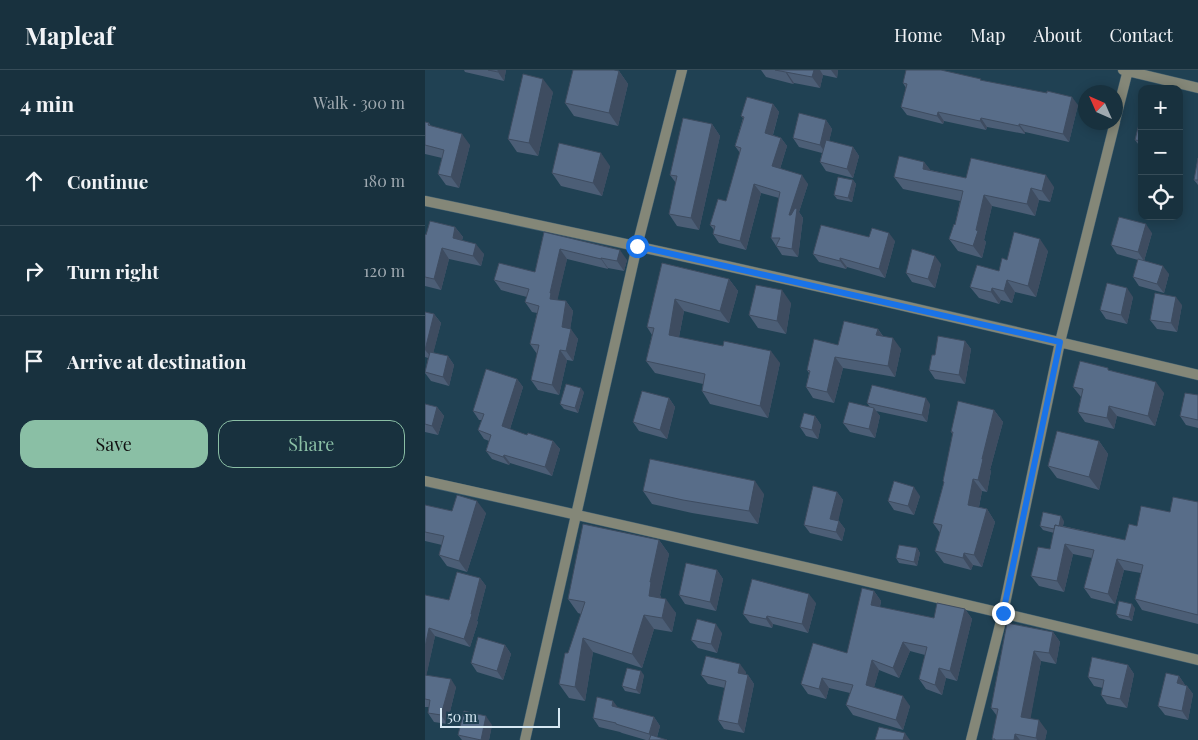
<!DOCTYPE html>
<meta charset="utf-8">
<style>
body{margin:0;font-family:"Playfair Display",serif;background:#253d49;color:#f1f3f6}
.controls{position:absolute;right:15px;top:15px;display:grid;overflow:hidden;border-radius:10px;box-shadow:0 2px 12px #0003}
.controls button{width:45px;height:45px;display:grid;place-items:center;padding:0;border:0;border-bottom:1px solid #364c58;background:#18313e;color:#f1f3f6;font:25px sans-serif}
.compass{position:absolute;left:653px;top:15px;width:45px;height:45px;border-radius:50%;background:#18313e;box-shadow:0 2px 12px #0003;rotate:315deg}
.scale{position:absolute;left:15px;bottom:12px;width:120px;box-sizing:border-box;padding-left:5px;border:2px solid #d6e8f3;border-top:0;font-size:14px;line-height:18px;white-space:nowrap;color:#d6e8f3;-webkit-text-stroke:4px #204153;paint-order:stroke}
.stop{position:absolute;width:15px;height:15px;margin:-11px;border:4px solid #1a73e8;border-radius:50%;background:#fff}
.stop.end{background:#1a73e8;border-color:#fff;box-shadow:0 1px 5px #0008}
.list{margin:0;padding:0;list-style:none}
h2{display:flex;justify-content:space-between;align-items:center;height:65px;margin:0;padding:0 20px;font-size:21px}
h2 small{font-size:16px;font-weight:400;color:#9fa9b0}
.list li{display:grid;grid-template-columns:32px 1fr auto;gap:15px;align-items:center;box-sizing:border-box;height:90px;padding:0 20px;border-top:1px solid #364c58}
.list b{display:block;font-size:19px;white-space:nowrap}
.list em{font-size:16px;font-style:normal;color:#9fa9b0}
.actions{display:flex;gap:10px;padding:15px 20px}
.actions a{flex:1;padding:11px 0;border:1px solid #8abfa5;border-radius:15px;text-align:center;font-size:18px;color:#8abfa5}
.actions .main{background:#8abfa5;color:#111}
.icon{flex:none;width:28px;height:28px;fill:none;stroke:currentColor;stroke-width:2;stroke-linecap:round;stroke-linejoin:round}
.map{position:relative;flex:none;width:773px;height:670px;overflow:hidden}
header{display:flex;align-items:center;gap:30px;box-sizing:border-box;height:70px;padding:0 25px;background:#18313e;border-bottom:1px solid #364c58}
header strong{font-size:24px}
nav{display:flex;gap:28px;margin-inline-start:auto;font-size:18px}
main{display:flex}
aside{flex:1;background:#18313e}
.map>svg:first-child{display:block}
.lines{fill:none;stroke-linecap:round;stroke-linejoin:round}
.street-casing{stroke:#415f70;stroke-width:11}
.street{stroke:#848778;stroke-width:10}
.wall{fill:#4c5e76}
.shaded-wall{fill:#3e4c60}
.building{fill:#586d89;stroke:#3e4c60}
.route{stroke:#1a73e8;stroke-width:6}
</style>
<header>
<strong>Mapleaf</strong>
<nav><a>Home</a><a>Map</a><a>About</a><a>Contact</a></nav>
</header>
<main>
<aside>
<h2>4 min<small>Walk · 300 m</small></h2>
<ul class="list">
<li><svg class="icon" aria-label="ahead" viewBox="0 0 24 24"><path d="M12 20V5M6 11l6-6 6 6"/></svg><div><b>Continue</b></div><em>180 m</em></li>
<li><svg class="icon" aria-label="right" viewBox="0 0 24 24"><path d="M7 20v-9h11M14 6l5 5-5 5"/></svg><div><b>Turn right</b></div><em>120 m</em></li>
<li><svg class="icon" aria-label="arrive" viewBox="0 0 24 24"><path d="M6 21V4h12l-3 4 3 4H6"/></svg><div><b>Arrive at destination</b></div></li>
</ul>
<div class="actions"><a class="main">Save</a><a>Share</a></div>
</aside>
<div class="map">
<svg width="773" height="670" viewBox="0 0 773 670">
<rect width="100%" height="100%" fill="#204153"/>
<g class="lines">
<g class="street-casing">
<path id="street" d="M698,0l75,18
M690,51l13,-51
M0,131c258,54 516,112 773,174
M0,411c258,57 516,117 773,179
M100,670l112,-494 45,-176
M546,670l32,-127 57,-271 55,-220"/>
</g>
<use href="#street" class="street"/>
</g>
<path class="wall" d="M39,0h42l-2,11 -39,-9z
M336,0h77l-1,8 -14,-3 -3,13 -26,-5 -1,1 -27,-7z
M194,1l9,13 -10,42 -44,-10 -9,-13z
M557,11l96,24 -9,37 -44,-10v2l-38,-7 -1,3 -42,-9 -1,3 -36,-9 -6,-8 5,-19 -3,-5z
M128,22l-15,64 -21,-4 -9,-13z
M348,34l6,8 -6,23 8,3 6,8 -7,23 28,15 -9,28 4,6 -5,39 -16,-2 -11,-17 8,-40 -18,-5 -15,57 -27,-7 -6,-9 1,-4 -4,-5 16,-24 14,-48 -5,-7 8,-28 -2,-2z
M717,42v37l-7,-9z
M401,50l6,9 -3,12 24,6 6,9 -6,22 -27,-7 -6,-9 2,-9 -23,-6 -6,-9z
M0,52l4,1 2,3 39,19 -11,43 -13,-3 -8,-11 4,-16 -17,-4z
M287,54l8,12 -21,94 -22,-4 -8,-12 7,-31 -6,-8z
M773,88v27l-4,-5z
M499,92l6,8 36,8 88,9 -4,15 -11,-2 -4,16 -43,-10 -8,34 2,2 -4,16 -24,-7 -9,-12 6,-14 5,-24 -57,-12 -9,-12z
M185,96l-8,30 -41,-10 -9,-13z
M428,110l3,4 -4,18 -15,-3 -3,-4z
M30,157l8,10 -1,3 22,14 -3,12 -32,-7 -8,31 -16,-4v-52z
M119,162l83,28 -3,11 -16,-3v1l-41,-10 -10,41 9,1 7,10 -3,18 8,10 -5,22 -6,-1 -8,35 -21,-5 -7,-10 6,-26 -7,-10 7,-31 -5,-1 -7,-10 2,-5 -26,-7 -7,-10 41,-8z
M727,163l-8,28 25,13 -5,19 -25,-7 -6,-9 5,-17 -21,-6 -6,-9z
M444,167l26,4 -10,37 -38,-11 -1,2 -27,-7 -6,-8z
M623,181l-12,46 -21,-5 -3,11 -11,-3 -2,4 -20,-6 -9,-11 29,-16 8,-11z
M237,193l67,16 9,12 -9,32 -45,-12 -5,26 101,26 -12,55 -58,-14 -8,-13 1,-7 -48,-11 -9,-12 6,-26 -5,-8z
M516,194l-6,24 -23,-6 -6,-9z
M708,227l-6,27 -21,-5 -6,-9z
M366,233l-5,31 -28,-6 -9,-13z
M757,235l-5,27 -20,-3 -7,-9z
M0,242l9,2 7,9 -8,30 15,3 6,9 -5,21 -18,-5 -6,-8 3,-15 -3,-1z
M453,259l5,7 18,13 -6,28 -52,-9 -9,35 -21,-5 -7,-11 3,-14 -2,-3 31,-25z
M540,271l6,8 -6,35 -30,-5 -6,-9 6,-15z
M685,300l54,23 -9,33 -38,-10 -3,13 -29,-7 -7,-10 3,-15 -8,-10z
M92,309l6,8 -13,42 17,6 26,6 7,8 -8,27 -42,-13 -1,2 -17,-6 -6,-8 3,-10 -5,-2 -6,-9 4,-10h-3l-6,-9z
M159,322l-6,21 -14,-4 -4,-5z
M773,325v33l-12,-3 -6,-9z
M244,328l6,9 -8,32 -28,-8 -6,-9z
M442,333l63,1 -3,18 -51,-11 4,5 -5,22 -25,-6 -7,-9 27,-16z
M0,334l12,3 7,9 -6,19 -13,-3z
M569,340l9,12 -13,48 1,1 -4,21 -5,-1 -3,16 8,2 8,13 -13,45 -9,-2 -2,5 -27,-7 -9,-12 5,-18 -7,-10 11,-41 -1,-1 10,-46 -2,-3z
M390,346l6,9 -3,14 -12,-3 -6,-9z
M674,371l9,13 -9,36 -42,-12 -9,-12z
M218,421l121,3 -6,30 -66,-11 -40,-9z
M412,422l6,8 -5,20 7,9 -3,12 -32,-8 -6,-8z
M495,426l-6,19 -20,-5 -6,-9z
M773,432v122l-56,-14 -7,-11 6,-26 -17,-3 -9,34 -24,-6 -7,-10 8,-30 -19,-4 -9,38 -25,-6 -8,-10 19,-27 4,-16 -11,-3 -3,-4 24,-5 -1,5 62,14 12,-14 33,-14z
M0,435l27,6 34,2 -19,59 -20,-6 -8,-11 3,-10 -17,-4z
M234,470l10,14 -9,41 1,2v1l15,15 -4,19 -18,-3 -12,39 -49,-16 -8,49 -16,-3 -10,-14 22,-70 -3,-1 -10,-14z
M492,478l3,5 -3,13 -18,-3 -3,-5z
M292,500l6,9 -7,32 -31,-7 -6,-9z
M55,508l6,8 -9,35 1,1 -8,25 -35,-11 -9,40 30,11 -9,37 -13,-2 -6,-9 1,-6h-4v-112l24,5z
M449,521l7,10 -1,6 54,11 31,-9 7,10 -15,62 -11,-3 -4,17 -16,-6 -7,-10 6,-24 -15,-4 -11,27 -20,-8 -5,17 36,19 -7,24 -50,-15 -7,-10 4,-12 -21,-5 -3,11 -18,-5 -7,-10 46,-31z
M391,533l-8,30 -35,-9 -1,4 -22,-5 -7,-9z
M710,538l-3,13 -13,-3 -3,-4z
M582,553l46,9 7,10 -4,22 -15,-3 -11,58 17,12 -2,9h-52l-1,-1 5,-23 -6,-8z
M297,563l-5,20 -19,-5 -7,-8z
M80,575l6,9 -8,26 -26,-8 -6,-9z
M703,595l6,9 -7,34 -20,-4 -6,-9 2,-7 -9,-2 -6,-9z
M321,602l-1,3h3l6,9 -10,49 -20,-4 -6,-9 7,-32 -17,-4 -7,-9z
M219,605l-4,19 -15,-3 -3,-5z
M754,606l6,9 2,1 6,8 -5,26 -23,-5 -7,-9z
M193,638l36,9 6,9 -3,11 10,3h-21l-24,-7 -2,-1 -21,-5 -6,-9z
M67,655l-3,15h-27l-4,-5z"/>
<path class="shaded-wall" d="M73,0h8l-2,11 -6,-9z
M389,0h6l3,5 -3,13 -8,-11z
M406,0h7l-1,8z
M194,1l9,13 -10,42 -9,-13z
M361,1l8,12 -1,1 -7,-11z
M118,9l10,13 -15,64 -9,-13z
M647,27l6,8 -9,37 -6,-8z
M348,34l6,8 -8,29 -6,-8z
M513,42l6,9 -1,3 -6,-8z
M556,48l6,9 -1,3 -6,-9z
M401,50l6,9 -6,25 -6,-9z
M287,54l8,12 -21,94 -8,-12z
M594,54l6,8v2l-6,-8z
M37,64l8,11 -11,43 -8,-11z
M356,68l6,8 -9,29 -6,-9z
M428,77l6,9 -6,22 -6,-9z
M176,83l9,13 -8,30 -9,-13z
M499,92l9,11 -10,-4z
M377,105l6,9 -9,28 4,6 -5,39 -6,-8 -3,-34z
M621,105l8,12 -4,15 -8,-11z
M428,110l3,4 -4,18 -4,-4z
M329,114l7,9 -15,57 -6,-9z
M606,118l8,12 -4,16 -8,-12z
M559,125l8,11 -8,34 2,2 -4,16 -9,-12 3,-16z
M721,154l6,9 -8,28 -6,-9z
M30,157l8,10 -3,11 -7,-10z
M464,163l6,8 -10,37 -6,-9z
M615,169l8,12 -12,46 -8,-11z
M51,174l8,10 -3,12 -8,-10z
M17,178l7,11 -8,31 -7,-11z
M135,179l7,10 -10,43 -7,-3v-6z
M195,180l7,10 -3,11 -7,-10z
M510,186l6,8 -6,24 -7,-9z
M176,188l7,10v1l-7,-10z
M415,188l7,9 -1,2 -6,-8z
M738,196l6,8 -5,19 -7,-9z
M304,209l9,12 -9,32 -9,-12z
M582,210l8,12 -3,11 -8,-12z
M567,218l9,12 -2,4 -8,-12z
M702,218l6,9 -6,27 -6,-9z
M357,220l9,13 -5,31 -9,-13z
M751,227l6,8 -5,27 -6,-9z
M250,229l9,12 -7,36 -8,-12z
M141,231l7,10 -4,26 -7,-10z
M9,244l7,9 -9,35 -7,-8z
M146,259l7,10 -5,22 -7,-10z
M453,259l7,11 -9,-5z
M468,268l8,11 -6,28 -7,-11z
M540,271l6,8 -6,35 -6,-9z
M135,280l7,10 -8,35 -7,-10z
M346,281l9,12 -12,55 -8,-12z
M23,286l6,9 -5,21 -6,-9z
M410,287l8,11 -9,35 -7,-11z
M92,309l6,8 -15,48 -6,-9z
M731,312l8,11 -9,33 -7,-10z
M156,318l3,4 -6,21 -3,-5z
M244,328l6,9 -8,32 -7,-9z
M501,328l4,6 -3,18 -5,-7z
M684,336l8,10 -3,13 -7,-11z
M12,337l7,9 -6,19 -6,-9z
M449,338l6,8 -5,22 -6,-9z
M569,340l9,12 -13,48 1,1 -4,21 -9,-12 4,-21z
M390,346l6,9 -3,14 -6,-9z
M128,371l7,8 -8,27 -7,-9z
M674,371l9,13 -9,36 -10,-13z
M79,385l6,8 -1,2 -6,-8z
M548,409l9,12 -5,26 -9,-12z
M330,411l9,13 -6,30 -9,-13z
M489,417l6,9 -6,19 -6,-9z
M412,422l6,8 -6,27 -7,-8z
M52,431l9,12 -19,59 -8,-11z
M562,439l8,13 -13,45 -8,-12z
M636,446l3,5 -3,13 -3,-4z
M414,451l6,8 -3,12 -6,-9z
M234,470l10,14 -9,41 1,2 -2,13 -10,-14 1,-14z
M640,474l8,10 -9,38 -7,-11z
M492,478l3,5 -3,13 -3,-4z
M539,483l9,12 -2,5 -8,-12z
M692,489l7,11 -9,34 -7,-10z
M292,500l6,9 -7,32 -6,-9z
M55,508l6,8 -9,35 1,1 -8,25 -6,-8z
M449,521l7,10 -3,14 -7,-10z
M384,524l7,9 -8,30 -6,-9z
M241,529l10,14 -4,19 -10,-14z
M707,534l3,4 -3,13 -3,-4z
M540,539l7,10 -15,62 -7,-10z
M219,545l10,14 -12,39 -10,-14z
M342,546l6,8 -1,4 -6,-9z
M291,554l6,9 -5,20 -6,-9z
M4,558l6,8 -10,46v-35z
M628,562l7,10 -4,22 -7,-11z
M158,568l10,14 -8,49 -10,-14z
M478,572l7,9 -11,27 -6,-10z
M80,575l6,9 -8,26 -6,-9z
M609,581l7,10 -12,66 -8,-10z
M447,590l7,10 -7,25 -6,-10z
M315,594l6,8 -2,9 -6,-8z
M703,595l6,9 -7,34 -7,-9z
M514,598l7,10 -4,17 -7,-10z
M216,601l3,4 -4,19 -4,-4z
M323,605l6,9 -10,49 -6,-9z
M754,606l6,9 -8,-2z
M397,608l7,10 -3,11 -7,-10z
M26,609l5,8 -9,37 -6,-9z
M762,616l6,8 -5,26 -6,-9z
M478,626l7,10 -7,24 -7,-10z
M188,631l7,9 -8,-4z
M61,646l6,9 -3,15h-8z
M229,647l6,9 -4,14h-3l-4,-6z
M614,650l8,11 -2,9h-8l-1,-2z
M480,663l5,7h-7z
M590,664l5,6h-6z"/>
<path class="building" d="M63,0h10v2z
M148,0h41l5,1 -10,42 -44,-10z
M350,0h39l-2,7z
M481,0h35l40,9 -1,1 67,13v-2l25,6 -9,37 -44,-10v2l-38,-8 -1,3 -42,-9 -1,4 -36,-9 6,-23 -4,-1z
M98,4l20,5 -14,64 -21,-4z
M322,27l26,7 -8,29 16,5 -9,28 30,9 -13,40h2l4,-7 2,1 -5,40 -16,-3 4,-8h-9l9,-46 -26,-8 -14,57 -27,-7 2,-8 -5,-1 8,-26 8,2 15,-53 -6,-2 9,-29 -3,-1z
M717,42v29l-7,-1z
M374,43l27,7 -6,25 -27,-7z
M258,48l29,6 -21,94 -22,-4 8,-38 -7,-1z
M0,52l4,1 -1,2 34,9 -11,43 -13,-3 6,-24 -19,-5z
M401,70l27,7 -6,22 -27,-7z
M134,73l42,10 -8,30 -41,-10z
M474,86l25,6 -1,7 43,9 5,-20 75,17 -4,16 -11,-3 -4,16 -43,-9 -8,35 2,1 -5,15 -24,-7 5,-15 1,1 8,-34 -69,-14z
M773,88v22h-4z
M413,107l15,3 -5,18 -14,-3z
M694,147l27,7 -8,28 -27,-7z
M5,151l25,6 -2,11 23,6 -3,12 -31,-8 -8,31 -9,-2v-43l1,1z
M396,155l48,12 3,-9 17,5 -10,36 -39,-11v3l-27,-7z
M119,162l76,18 -3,11 -16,-3v1l-41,-10 -10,44h1l-1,6 16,2 -4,26 9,2 -5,22 -6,-1 -8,35 -21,-5 8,-35 -9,-1 9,-38 -14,-4 4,-13 -35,-9 5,-17 36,9z
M589,162l26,7 -12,47 -21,-6 -3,11 -12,-3 -1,4 -21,-5 7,-22 22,6 3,-13 5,2z
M487,179l23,7 -7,23 -22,-6z
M713,189l25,7 -6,18 -24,-7z
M237,193l67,16 -9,32 -45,-12 -6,36 54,11 1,-5 47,10 -11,55 -58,-15 3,-17 -59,-13 8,-33 -7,-1z
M682,213l20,5 -6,27 -21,-5z
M331,215l26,5 -5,31 -28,-6z
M730,223l21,4 -5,26 -21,-3z
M0,242l9,2 -9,36z
M419,251l34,8 -2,6 17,3 -5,28 -53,-9 -8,35 -21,-5 4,-16 -3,-1 7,-31 24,6z
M513,266l27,5 -6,34 -30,-5 3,-15h3z
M5,282l18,4 -5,21 -18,-5z
M655,291l28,7v2l48,12 -8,34 -39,-10 -2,12 -29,-6 5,-23 -10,-2z
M61,299l31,10 -15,47 25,9 1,-2 25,8 -8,26 -41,-12 -1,2 -17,-6 5,-16 -13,-5 6,-16 -11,-3z
M141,314l15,4 -6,20 -15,-4z
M447,315l54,13 -4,17 -55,-12z
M217,321l27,7 -9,32 -27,-8z
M760,323l13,2v25l-18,-4z
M533,331l36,9 -12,49h1l-5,21 -5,-1 -5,26 19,4 -13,46 -10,-2 -1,5 -28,-7 7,-26 -9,-2 11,-41 -1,-1 10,-49h-2z
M424,332l25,6 -5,21 -26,-6z
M0,334l12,3 -5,19 -7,-2z
M379,343l11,3 -3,14 -12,-3z
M632,361l42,10 -10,36 -41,-11z
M225,389l105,22 -6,30 -66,-11 -40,-9z
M469,411l20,6 -6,19 -20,-5z
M388,416l24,6 -7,27 9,2 -3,11 -32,-7z
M32,425l20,6 -18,60 -20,-6 5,-19 -19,-4v-27l27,6z
M748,427l25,5v113l-63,-16 8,-34 -26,-6 -9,35 -24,-6 10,-38 -29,-6 -8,37 -26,-5 7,-29 12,2 5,-24 70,15 4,-16 8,2 4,-20 29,6z
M618,442l18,4 -2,10 -4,-1 -1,4 -14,-3z
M158,454l76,16 -9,42h1l-2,14 17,3 -4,19 -18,-3 -12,39 -49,-16 -8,49 -16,-3 6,-31h3l17,-51 -17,-3z
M474,475l18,3 -3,14 -18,-4z
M261,493l31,7 -7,32 -31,-7z
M32,502l23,6 -9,36h1l-8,25 -35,-11 -4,19v-52l24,5z
M327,509l57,15 -7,30 -35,-8 -1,3 -23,-5z
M437,518l12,3 -3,14 63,13 3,-15 28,6 -15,62 -11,-3 -4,17 -16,-6 8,-32 -24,-5 -10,26 -21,-8 -6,25 37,11 -7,24 -50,-15 7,-20 -31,-7 -3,11 -18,-5 12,-41 34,10z
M694,531l13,3 -3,13 -13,-3z
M272,549l19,5 -5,20 -20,-4z
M582,553l46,9 -4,21 -15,-2 -13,66 18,3 -3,18 -21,-4 -1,6h-19v-1h-3l6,-30 -7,-1z
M53,567l27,8 -8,26 -26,-8z
M281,586l34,8 -2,9 10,2 -10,49 -20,-4 8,-39 -25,-6z
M667,587l36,8 -8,34 -19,-4 3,-15 -16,-3z
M202,598l14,3 -5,19 -14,-4z
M741,603l13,3 -2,7 10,3 -5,25 -24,-5z
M0,605l26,4 -10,36 -13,-2 2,-13 -5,-1z
M172,627l16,4 -1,5 42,11 -5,17 -33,-10v-1l-23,-5z
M39,641l22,5 -5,24 -23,-5z
M454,657l26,6 -2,7h-28z
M226,665l16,5h-18z"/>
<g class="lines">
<path class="route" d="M212,176l423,96 -57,271"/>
</g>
</svg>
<div class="controls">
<button>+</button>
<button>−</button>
<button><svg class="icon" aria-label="locate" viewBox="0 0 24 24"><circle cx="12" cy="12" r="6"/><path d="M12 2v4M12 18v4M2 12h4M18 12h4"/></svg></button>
</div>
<svg class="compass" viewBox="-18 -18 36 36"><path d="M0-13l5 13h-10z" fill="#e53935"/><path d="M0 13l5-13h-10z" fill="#9fa9b0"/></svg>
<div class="scale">50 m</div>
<div class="stop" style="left:212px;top:176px"></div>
<div class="stop end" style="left:578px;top:543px"></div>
</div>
</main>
